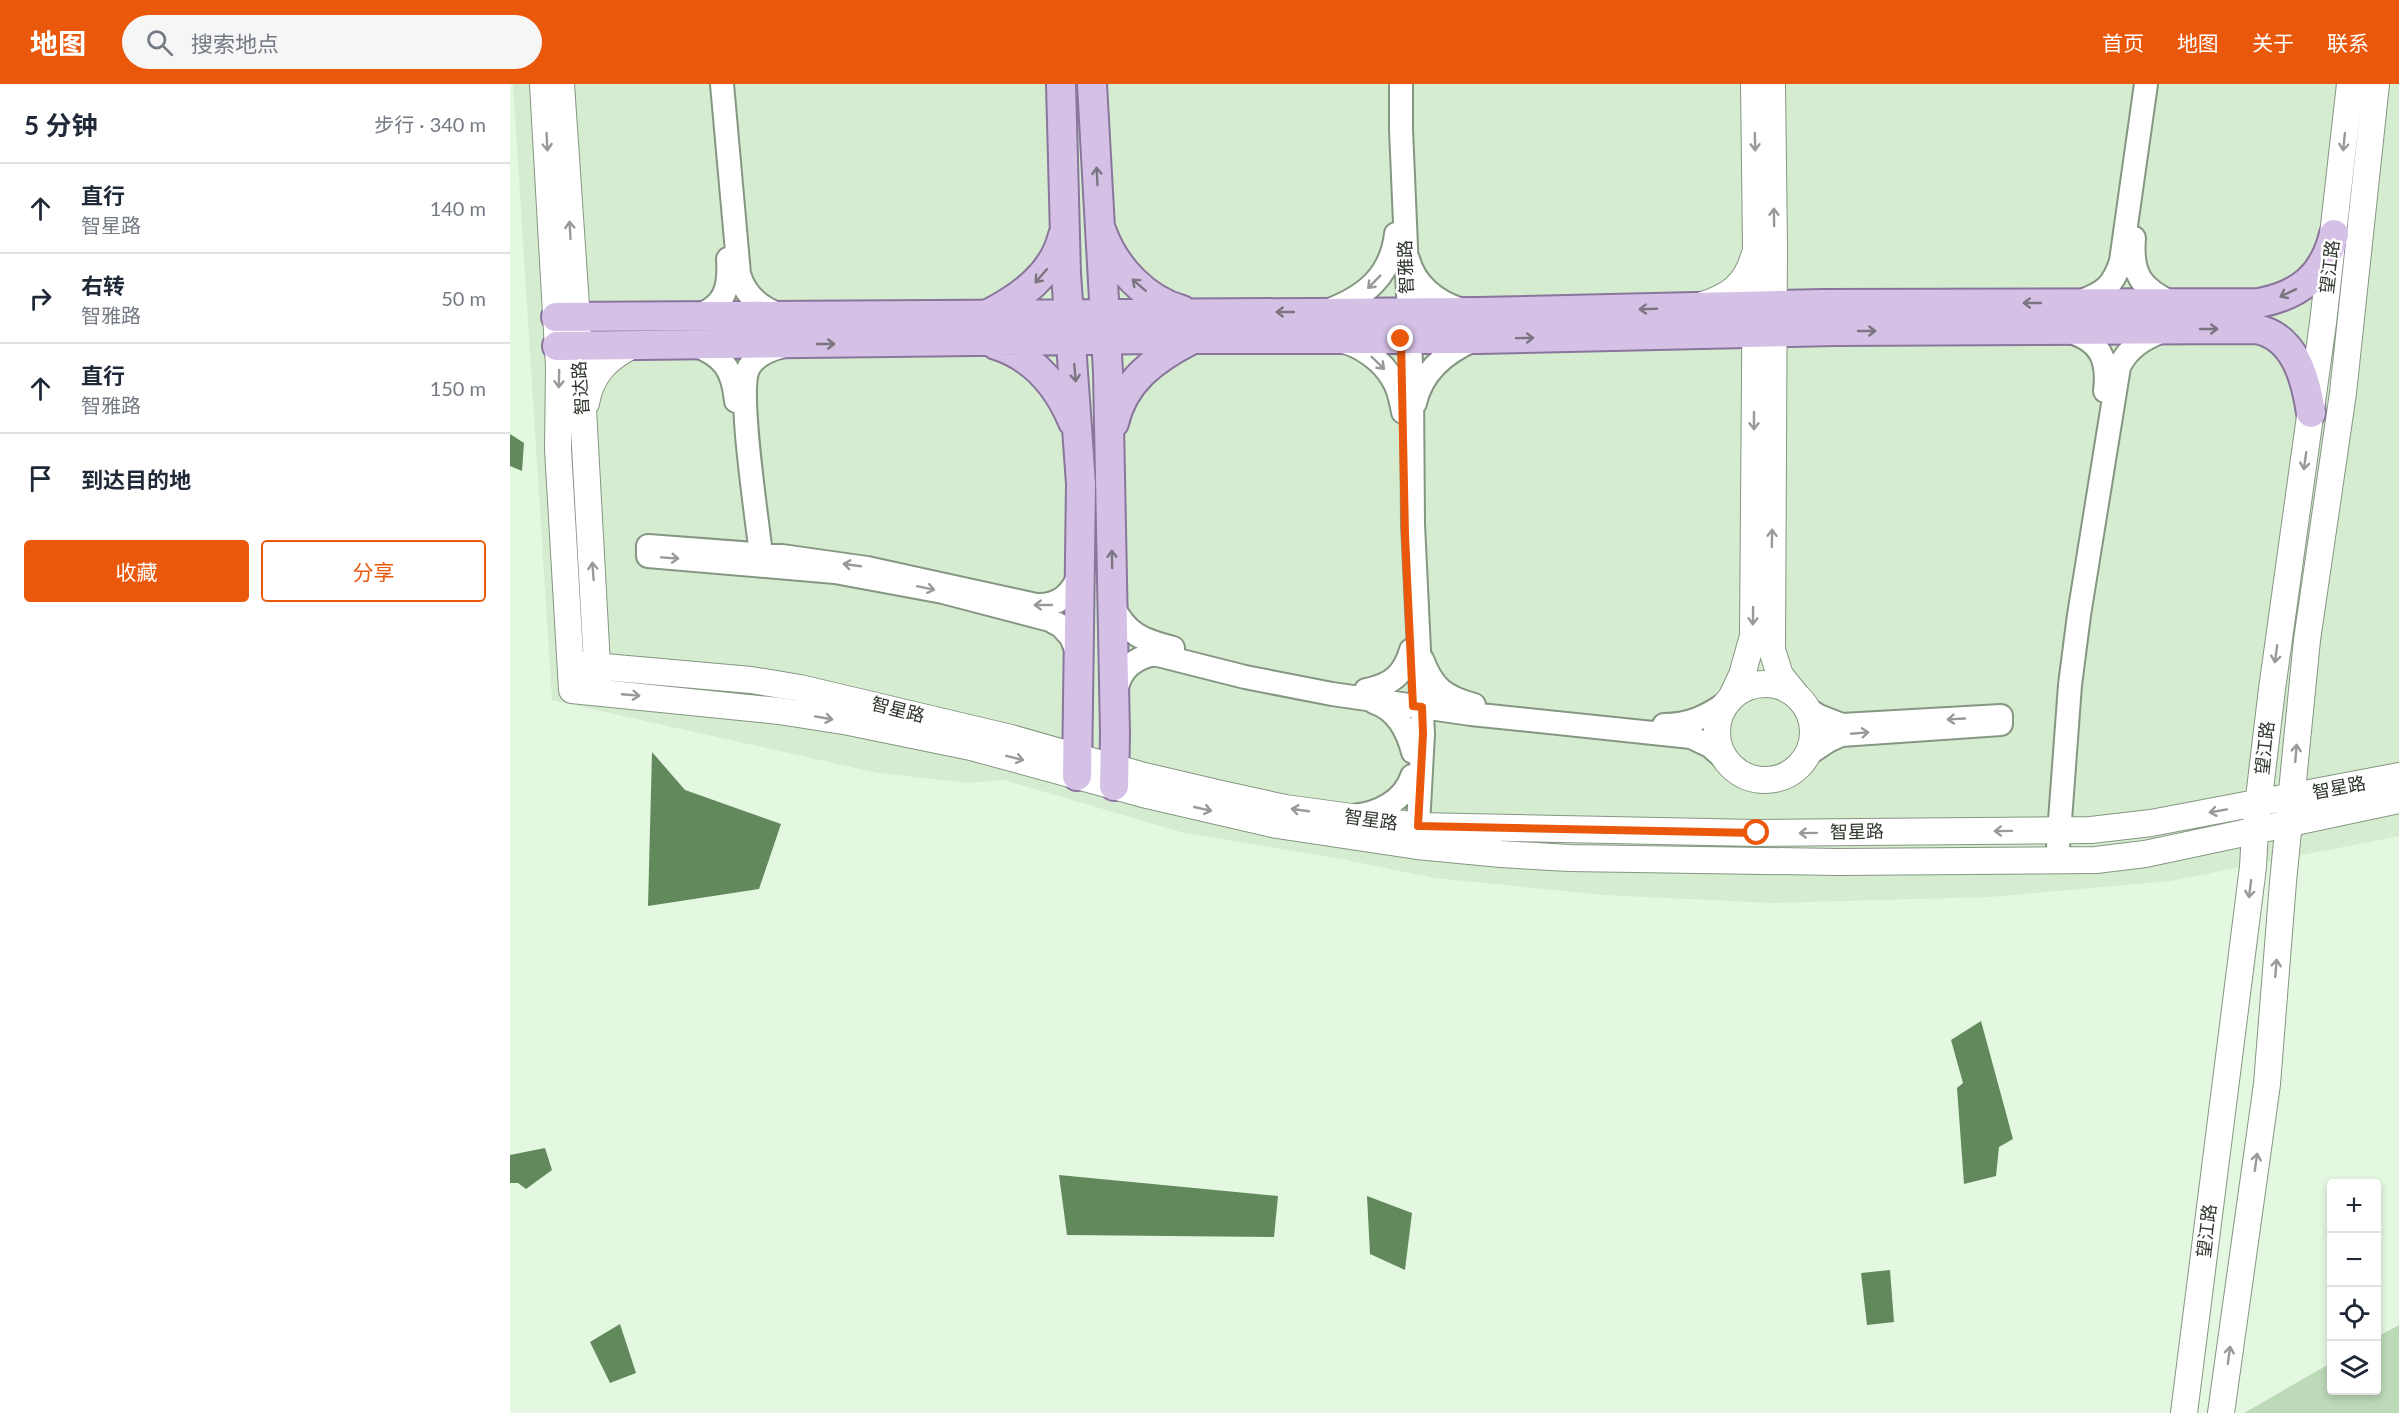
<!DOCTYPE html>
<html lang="zh">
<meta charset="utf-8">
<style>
body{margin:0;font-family:Lato,"Noto Sans SC",sans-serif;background:#f6f6f7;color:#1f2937}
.controls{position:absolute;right:18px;bottom:18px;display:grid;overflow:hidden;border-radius:6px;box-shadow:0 3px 9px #0003}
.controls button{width:54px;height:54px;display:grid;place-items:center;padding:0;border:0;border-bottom:2px solid #e0e1e3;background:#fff;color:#1f2937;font:30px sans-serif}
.stop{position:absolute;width:18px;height:18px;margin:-14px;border:4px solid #ea580c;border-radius:50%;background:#fff}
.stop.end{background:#ea580c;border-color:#fff;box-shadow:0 2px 6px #0008}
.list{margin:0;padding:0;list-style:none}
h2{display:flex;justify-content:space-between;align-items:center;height:78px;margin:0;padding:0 24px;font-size:26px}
h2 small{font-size:20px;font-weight:400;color:#747a83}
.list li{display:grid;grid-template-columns:39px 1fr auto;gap:18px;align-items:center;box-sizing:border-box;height:90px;padding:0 24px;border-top:2px solid #e0e1e3}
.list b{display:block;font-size:22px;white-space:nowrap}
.list p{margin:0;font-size:20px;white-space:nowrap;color:#747a83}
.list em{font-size:20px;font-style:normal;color:#747a83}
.actions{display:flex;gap:12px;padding:18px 24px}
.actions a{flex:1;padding:14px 0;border:2px solid #ea580c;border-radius:6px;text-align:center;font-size:21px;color:#ea580c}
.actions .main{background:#ea580c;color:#fff}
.icon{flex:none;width:33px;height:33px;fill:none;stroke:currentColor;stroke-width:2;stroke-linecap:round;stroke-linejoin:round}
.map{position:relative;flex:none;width:1889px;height:1329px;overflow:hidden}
header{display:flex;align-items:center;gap:36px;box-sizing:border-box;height:84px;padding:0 30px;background:#ea580c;color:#fff}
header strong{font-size:28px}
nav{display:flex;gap:33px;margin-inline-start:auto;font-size:21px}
.search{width:420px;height:54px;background:#f6f6f7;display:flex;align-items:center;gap:15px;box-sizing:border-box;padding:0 21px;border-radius:33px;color:#747a83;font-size:22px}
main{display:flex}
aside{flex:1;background:#fff}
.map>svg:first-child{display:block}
.built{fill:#d5ecd1}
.green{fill:#bcd9b8}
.building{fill:#61895b}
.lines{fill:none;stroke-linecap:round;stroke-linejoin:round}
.tertiary-casing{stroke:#859682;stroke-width:26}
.secondary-casing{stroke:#859682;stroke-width:28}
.primary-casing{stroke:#89769b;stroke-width:32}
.tertiary{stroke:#fff;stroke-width:22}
.secondary{stroke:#fff;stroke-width:26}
.primary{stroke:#d6c1e6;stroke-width:28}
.oneway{stroke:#979a96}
.oneway2{stroke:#7a7580}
.route{stroke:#ea580c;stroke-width:8}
.labels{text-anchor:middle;stroke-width:5;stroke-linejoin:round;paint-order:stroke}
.street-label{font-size:18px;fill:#2f362d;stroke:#fff}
</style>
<header>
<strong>地图</strong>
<div class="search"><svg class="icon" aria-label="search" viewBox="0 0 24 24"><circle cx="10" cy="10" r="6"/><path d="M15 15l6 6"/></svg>搜索地点</div>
<nav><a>首页</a><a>地图</a><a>关于</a><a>联系</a></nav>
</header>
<main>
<aside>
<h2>5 分钟<small>步行 · 340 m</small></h2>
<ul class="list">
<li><svg class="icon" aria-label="ahead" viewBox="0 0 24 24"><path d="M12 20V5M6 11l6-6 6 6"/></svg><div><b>直行</b><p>智星路</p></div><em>140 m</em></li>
<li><svg class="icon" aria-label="right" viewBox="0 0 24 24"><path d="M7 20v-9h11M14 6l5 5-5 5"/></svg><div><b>右转</b><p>智雅路</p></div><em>50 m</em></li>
<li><svg class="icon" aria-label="ahead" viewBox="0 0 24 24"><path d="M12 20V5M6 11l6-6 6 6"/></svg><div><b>直行</b><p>智雅路</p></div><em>150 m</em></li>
<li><svg class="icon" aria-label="arrive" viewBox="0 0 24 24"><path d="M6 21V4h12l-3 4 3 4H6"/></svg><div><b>到达目的地</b></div></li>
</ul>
<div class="actions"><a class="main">收藏</a><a>分享</a></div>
</aside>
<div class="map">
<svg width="1889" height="1329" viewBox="0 0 1889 1329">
<rect width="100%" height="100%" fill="#e4f7e1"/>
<path class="built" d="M3,0h1886v752l-229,45 -180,16 -217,6 -168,-8 -170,-17 -99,-20 -155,-26 -177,-52 -36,3 -90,-10 -326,-73z"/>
<path class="green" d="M1889,1241v88h-155l87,-50 1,27h44l1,-53z"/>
<path class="building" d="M0,350l14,9 -2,28 -12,-5z
M142,668l33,38 96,34 -22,65 -111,17z
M1471,937l32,118 -14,8 -3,29 -32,8 -7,-96 6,-5 -12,-43z
M35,1064l7,22 -26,19 -8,-6h-8v-28z
M549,1091l219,21 -4,41 -207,-2z
M857,1112l45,17 -7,57 -35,-16z
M1380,1186l4,52 -27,3 -6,-52z
M110,1240l16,49 -26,10 -20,-41z"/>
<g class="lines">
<g class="tertiary-casing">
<path id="tertiary" d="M212,0l17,190c6,21 21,34 42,41
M891,0v45l11,259 1,136 10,210 -6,110
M1624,154c-3,36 7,51 39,65
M898,175c7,26 28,43 54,51
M1569,218c24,-9 34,-15 42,-41l25,-177
M817,227c38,-14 64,-35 69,-77
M185,233c30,-11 35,-28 33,-58
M1557,247c33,9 42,28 38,60
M829,257c20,3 44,20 54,39 6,9 8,22 10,32
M184,261c30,11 39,25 42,56
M905,319c7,-31 31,-51 59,-63
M252,480c-3,-35 -26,-174 -13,-197 7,-12 23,-18 35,-21
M603,522c14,29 30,34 60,42
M569,573l-8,-20 -10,-11 -11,-6 -107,-28 -108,-20 -187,-16v-10l134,10 85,12 169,37c23,1 36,-11 44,-32
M912,575c11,29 22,38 52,46
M856,606c25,-5 38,-15 45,-40
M606,608c4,-23 17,-33 38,-38l91,23 87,17 139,20 220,23 19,9 17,15
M864,618c23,8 33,28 39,50
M1296,624l13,8 23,9 159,-9v8l-160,11 -13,6 -21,14
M1154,641c25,0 42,-8 62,-22
M843,732c25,-2 51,-15 59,-40
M1547,777l13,-176 9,-70 40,-248c9,-20 26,-29 46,-37"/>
</g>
<g class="secondary-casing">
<path id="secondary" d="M33,0l16,283 -1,82 14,241 207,21 70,11 122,25 172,47 134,31 140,21 84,8 68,4 269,4 258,-2 49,-6 254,-54
M51,0l22,325 15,274
M1262,0l2,162 -2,404 8,25 16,20
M1190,222c28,-9 46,-20 54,-50
M76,319c5,-28 20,-44 45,-57
M61,580l180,16 49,8 211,50 133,38 77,18 64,14 133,18 339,7 334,-3 60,-7 248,-47
M1207 648a48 48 0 1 1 96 0a48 48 0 1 1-96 0Z
M1221,614l11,-23 11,-39 3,-389 -2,-163
M1674,1329l69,-546 2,-36 17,-142 51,-366 27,-239
M1711,1329l46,-329 16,-202 24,-242 36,-247 33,-309"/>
</g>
<g class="primary-casing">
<path id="primary" d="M551,0l5,190 15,210 -4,292
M582,0l16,288 7,362 -1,52
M592,148c13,36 44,68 80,78
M476,231c34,-17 68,-41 77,-80
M46,233l922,-5 345,-8 436,-1c42,-8 65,-28 75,-69
M486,261c38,12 62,41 77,77
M47,262l600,-7h321l358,-8 420,-2c39,7 50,50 55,84
M604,339c10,-42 40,-64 77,-83"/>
</g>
<use href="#tertiary" class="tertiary"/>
<use href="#secondary" class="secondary"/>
<use href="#primary" class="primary"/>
</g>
<defs><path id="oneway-shaft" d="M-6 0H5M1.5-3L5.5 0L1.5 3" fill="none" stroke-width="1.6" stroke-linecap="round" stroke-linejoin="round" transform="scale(1.5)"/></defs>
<g class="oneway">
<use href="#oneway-shaft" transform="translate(37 58) rotate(87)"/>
<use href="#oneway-shaft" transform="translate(1245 58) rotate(89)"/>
<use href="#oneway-shaft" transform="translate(1834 58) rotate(96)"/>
<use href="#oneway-shaft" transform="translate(1264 133) rotate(-91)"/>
<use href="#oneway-shaft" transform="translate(60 146) rotate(-93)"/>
<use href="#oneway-shaft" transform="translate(864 198) rotate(135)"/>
<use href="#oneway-shaft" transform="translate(868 279) rotate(44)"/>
<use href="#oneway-shaft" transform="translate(49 295) rotate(91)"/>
<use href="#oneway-shaft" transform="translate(1244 337) rotate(90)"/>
<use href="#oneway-shaft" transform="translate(1795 377) rotate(98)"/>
<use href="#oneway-shaft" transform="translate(1262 454) rotate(-89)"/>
<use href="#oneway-shaft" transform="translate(160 474) rotate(4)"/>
<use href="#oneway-shaft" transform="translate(342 481) rotate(-172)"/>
<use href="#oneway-shaft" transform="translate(83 487) rotate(-94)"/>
<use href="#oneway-shaft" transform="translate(416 504) rotate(12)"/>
<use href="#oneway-shaft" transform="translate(533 521) rotate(-180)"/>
<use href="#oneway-shaft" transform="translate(1243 532) rotate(91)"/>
<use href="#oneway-shaft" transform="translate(1766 570) rotate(98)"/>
<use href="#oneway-shaft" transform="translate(121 611) rotate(5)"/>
<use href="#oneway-shaft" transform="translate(314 634) rotate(10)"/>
<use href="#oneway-shaft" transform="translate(1446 635) rotate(177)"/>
<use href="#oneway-shaft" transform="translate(1350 649) rotate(-5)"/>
<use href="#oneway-shaft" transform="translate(1786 669) rotate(-85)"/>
<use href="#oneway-shaft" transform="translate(505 674) rotate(14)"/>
<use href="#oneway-shaft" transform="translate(693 725) rotate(13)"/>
<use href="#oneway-shaft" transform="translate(790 726) rotate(-172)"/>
<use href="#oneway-shaft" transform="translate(1708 727) rotate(170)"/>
<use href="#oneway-shaft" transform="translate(1493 747) rotate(179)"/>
<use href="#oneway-shaft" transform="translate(1298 749) rotate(179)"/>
<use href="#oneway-shaft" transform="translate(1740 805) rotate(97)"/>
<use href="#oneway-shaft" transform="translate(1766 884) rotate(-85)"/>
<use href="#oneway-shaft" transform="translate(1746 1078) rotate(-82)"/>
<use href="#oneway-shaft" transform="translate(1719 1271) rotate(-82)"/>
</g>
<g class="oneway2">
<use href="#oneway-shaft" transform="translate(587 92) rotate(-93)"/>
<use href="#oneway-shaft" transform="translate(531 192) rotate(131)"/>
<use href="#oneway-shaft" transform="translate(629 201) rotate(-139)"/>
<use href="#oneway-shaft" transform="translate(1778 209) rotate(155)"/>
<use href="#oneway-shaft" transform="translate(1522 219) rotate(180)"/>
<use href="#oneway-shaft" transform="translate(1138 225) rotate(178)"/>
<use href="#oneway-shaft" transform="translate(775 228) rotate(-180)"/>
<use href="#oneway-shaft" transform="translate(1699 245)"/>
<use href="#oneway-shaft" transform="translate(1357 247)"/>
<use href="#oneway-shaft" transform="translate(1015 254) rotate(-1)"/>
<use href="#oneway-shaft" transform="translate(316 260)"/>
<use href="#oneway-shaft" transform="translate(565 289) rotate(85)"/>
<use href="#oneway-shaft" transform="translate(602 475) rotate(-91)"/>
</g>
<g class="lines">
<path class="route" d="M891,255l4,196 8,171 9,1 1,27 -5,92 339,7"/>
</g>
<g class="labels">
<g class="street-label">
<text transform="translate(896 183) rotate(-92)" y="6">智雅路</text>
<text transform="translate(1820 183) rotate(-83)" y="6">望江路</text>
<text transform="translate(71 304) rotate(-94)" y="6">智达路</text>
<text transform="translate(388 626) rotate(14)" y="6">智星路</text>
<text transform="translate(1755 664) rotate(-84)" y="6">望江路</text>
<text transform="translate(1829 704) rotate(-11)" y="6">智星路</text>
<text transform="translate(861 736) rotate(8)" y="6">智星路</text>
<text transform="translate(1347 748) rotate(-1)" y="6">智星路</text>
<text transform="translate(1697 1147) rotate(-83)" y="6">望江路</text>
</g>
</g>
</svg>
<div class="controls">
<button>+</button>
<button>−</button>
<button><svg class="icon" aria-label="locate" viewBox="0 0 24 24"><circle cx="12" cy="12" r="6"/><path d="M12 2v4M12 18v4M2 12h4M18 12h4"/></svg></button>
<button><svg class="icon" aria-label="layers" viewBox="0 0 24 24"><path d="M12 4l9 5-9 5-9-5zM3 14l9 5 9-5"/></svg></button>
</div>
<div class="stop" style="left:1247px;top:749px"></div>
<div class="stop end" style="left:891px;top:255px"></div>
</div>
</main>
